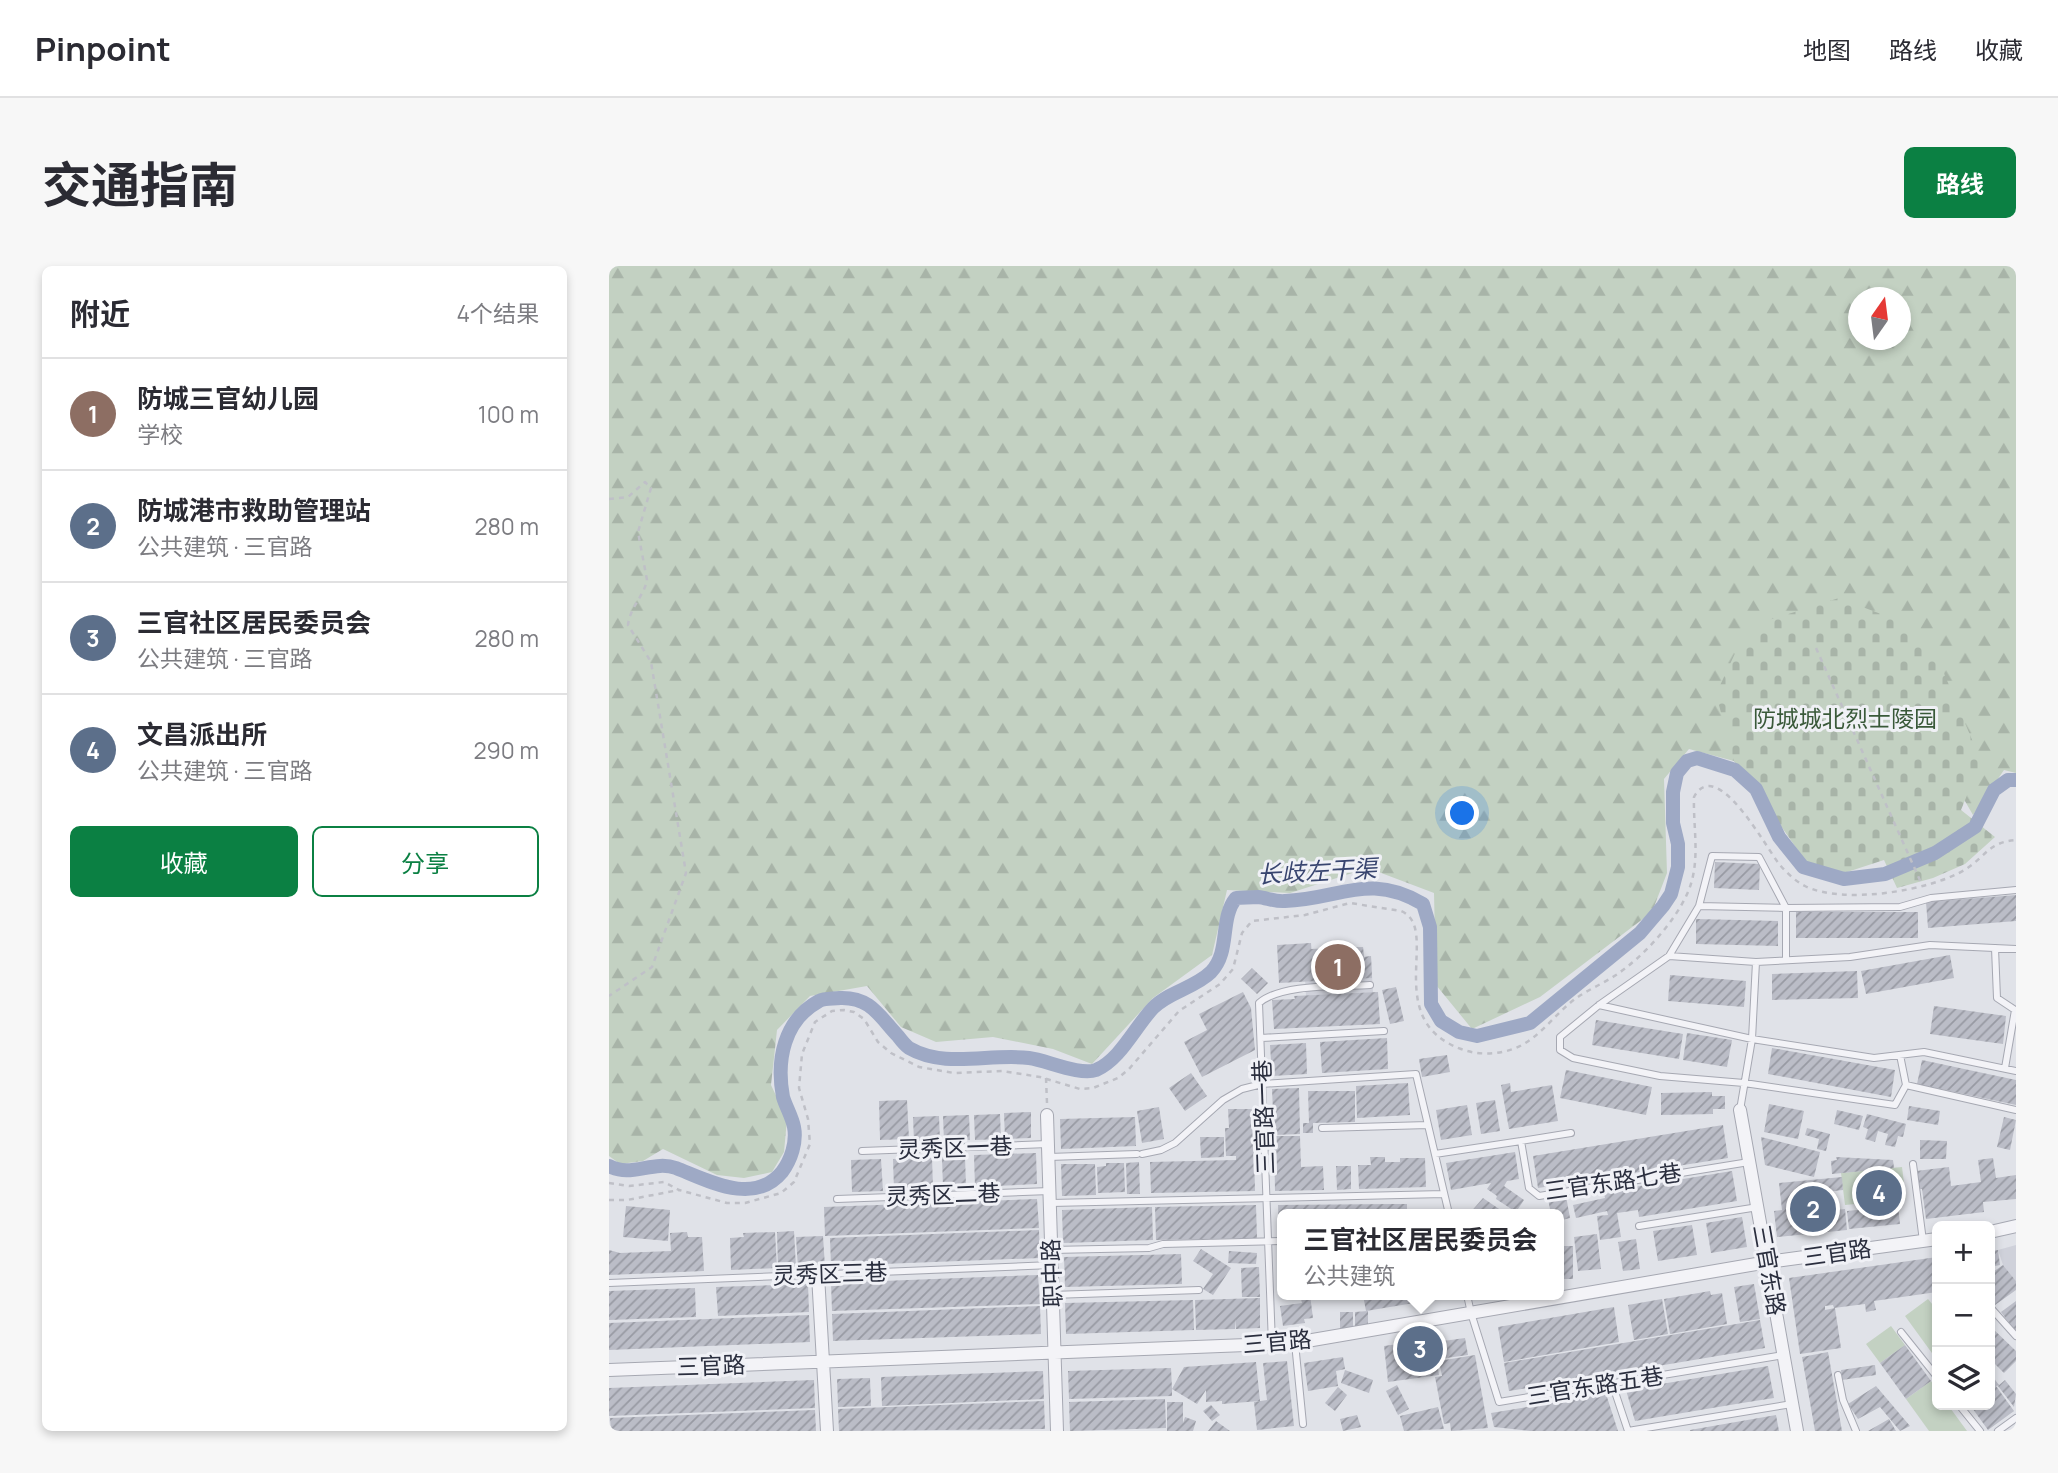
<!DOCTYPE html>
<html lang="zh">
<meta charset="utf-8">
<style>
body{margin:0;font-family:Manrope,"Noto Sans SC",sans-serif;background:#f7f7f7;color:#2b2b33}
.controls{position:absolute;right:21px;bottom:21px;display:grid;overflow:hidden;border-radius:10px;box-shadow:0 4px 10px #0003}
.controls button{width:63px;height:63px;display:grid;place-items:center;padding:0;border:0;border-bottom:2px solid #e1e1e2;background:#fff;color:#2b2b33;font:35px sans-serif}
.compass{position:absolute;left:1239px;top:21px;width:63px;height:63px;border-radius:50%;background:#fff;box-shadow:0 4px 10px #0003;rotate:14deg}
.you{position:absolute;left:854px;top:548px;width:24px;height:24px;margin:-18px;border:5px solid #fff;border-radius:50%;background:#1a73e8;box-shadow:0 0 0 10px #1a73e833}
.badge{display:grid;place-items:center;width:46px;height:46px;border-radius:50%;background:#0b8043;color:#fff;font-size:23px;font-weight:700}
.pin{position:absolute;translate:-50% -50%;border:4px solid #fff;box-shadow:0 2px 7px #0006}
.popup{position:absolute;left:668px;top:943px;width:287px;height:91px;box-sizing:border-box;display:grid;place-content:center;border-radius:10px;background:#fff;filter:drop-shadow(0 2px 5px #0005);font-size:23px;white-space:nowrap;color:#7c7c81}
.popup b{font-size:26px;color:#2b2b33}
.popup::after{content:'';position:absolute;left:50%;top:100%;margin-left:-14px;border:14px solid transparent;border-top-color:#fff}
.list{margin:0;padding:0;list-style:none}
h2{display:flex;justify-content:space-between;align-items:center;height:91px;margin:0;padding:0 28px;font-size:30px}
h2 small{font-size:23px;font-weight:400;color:#7c7c81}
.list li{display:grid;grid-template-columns:46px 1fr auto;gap:21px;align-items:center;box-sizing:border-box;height:112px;padding:0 28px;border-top:2px solid #e1e1e2}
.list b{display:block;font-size:26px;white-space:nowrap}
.list p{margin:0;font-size:23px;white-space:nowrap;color:#7c7c81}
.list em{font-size:23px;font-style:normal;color:#7c7c81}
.actions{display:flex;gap:14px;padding:21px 28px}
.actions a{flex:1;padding:16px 0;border:2px solid #0b8043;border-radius:10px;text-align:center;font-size:24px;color:#0b8043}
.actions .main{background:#0b8043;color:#fff}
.icon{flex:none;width:38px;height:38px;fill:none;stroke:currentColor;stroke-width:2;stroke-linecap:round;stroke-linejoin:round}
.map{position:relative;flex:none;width:1407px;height:1165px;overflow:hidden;border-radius:10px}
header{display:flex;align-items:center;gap:42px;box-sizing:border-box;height:98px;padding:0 35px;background:#fff;border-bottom:2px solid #e1e1e2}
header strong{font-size:33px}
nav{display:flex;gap:38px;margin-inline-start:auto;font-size:24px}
.intro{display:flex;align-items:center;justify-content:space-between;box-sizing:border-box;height:168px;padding:0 42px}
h1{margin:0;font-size:49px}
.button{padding:18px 32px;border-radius:10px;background:#0b8043;color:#fff;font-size:24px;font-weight:700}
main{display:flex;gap:42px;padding:0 42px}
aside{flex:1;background:#fff;border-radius:10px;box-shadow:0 4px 10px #0003}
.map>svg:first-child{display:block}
.built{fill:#cfd1da}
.grass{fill:#c3d1c2}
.forest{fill:url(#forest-firs);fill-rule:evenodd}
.cemetery{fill:url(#cemetery-stones)}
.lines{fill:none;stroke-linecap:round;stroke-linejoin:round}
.canal{stroke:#9ea9c5;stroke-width:14}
.building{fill:url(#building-hatch)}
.service-casing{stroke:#a6a8b2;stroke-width:8}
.minor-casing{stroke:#a6a8b2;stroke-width:14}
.path{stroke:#bfc0c7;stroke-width:2.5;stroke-dasharray:5 5;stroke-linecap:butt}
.service{stroke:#f3f3f7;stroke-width:6}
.minor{stroke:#f3f3f7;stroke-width:12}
.labels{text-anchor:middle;stroke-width:6;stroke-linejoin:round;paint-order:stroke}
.park-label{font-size:23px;fill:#395939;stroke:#f0f1f6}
.street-label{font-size:23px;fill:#2a2e3e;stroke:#f0f1f6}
.water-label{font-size:24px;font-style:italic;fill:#38456f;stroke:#f0f1f6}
</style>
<header>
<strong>Pinpoint</strong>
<nav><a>地图</a><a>路线</a><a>收藏</a></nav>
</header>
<div class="intro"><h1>交通指南</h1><a class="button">路线</a></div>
<main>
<aside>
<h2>附近<small>4个结果</small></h2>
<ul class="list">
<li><span class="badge" style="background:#8d6e63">1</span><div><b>防城三官幼儿园</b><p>学校</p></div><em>100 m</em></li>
<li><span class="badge" style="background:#5c6f8a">2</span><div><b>防城港市救助管理站</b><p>公共建筑 · 三官路</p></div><em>280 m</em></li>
<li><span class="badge" style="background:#5c6f8a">3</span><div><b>三官社区居民委员会</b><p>公共建筑 · 三官路</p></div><em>280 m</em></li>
<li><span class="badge" style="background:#5c6f8a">4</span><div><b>文昌派出所</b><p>公共建筑 · 三官路</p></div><em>290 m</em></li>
</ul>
<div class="actions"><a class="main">收藏</a><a>分享</a></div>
</aside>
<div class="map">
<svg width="1407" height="1165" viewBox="0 0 1407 1165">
<defs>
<pattern id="forest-firs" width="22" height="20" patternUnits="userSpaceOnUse" patternTransform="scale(1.75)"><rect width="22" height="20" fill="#c3d1c2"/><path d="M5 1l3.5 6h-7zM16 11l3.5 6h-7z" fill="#a8b4a8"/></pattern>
<pattern id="cemetery-stones" width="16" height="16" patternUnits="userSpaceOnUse" patternTransform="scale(1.75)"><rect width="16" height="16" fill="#c3d1c2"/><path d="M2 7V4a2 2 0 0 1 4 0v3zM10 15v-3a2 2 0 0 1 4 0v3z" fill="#a8b4a8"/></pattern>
<pattern id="building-hatch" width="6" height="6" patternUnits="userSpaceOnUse" patternTransform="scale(1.75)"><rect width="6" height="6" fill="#bbbdc7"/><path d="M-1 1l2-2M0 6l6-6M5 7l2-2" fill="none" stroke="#989aa3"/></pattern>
</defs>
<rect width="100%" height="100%" fill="#e0e2e8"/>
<path class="built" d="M702,677l1,6 51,-2 1,10 7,-1 2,37 -67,3 -3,-52z
M1407,979v36l-13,-16 -5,-15z"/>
<path class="grass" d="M1293,901l4,32 -61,6 -4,-32z
M1319,1033l9,11v50l-32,-44z
M1282,1060l14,19 -25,18 -14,-19z
M1322,1115l6,9v15h11l19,26h-38l-23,-32z"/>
<path class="forest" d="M0,0h1407v507l-12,-3 -31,45 -23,-40 -126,96 -17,-8 -35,-50 -12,-26 -26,-26 -45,-12 -25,30 3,94 -15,39 -112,85 -68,32 -36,-44 -2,-92 -66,-25 -78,25 -63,-3 -15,65 -59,43 -61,66 -39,-15 -60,-12 -57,5 -35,-15 -34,-41 -57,10 -33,34 -6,55 16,34 -3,33 -12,20 -28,6 -27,-3 -54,-26 -20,12 -23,3 -11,-8zM1250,32h42v42h-42z"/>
<path class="cemetery" d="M1230,332l55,21 41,33 46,109 -20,49 34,27 -30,27 -32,14 -36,10 -13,-28 -43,14 -17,-3 -17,-8 -35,-50 -12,-26 -26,-26 -18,-67 22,-47 31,-27z"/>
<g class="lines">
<path class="canal" d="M0,900c22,12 44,-6 67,2 33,13 78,38 106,4 9,-12 15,-30 12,-45 -2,-10 -8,-20 -11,-30 -7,-37 1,-77 36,-96 6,-3 14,-2 21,-3 31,-1 39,18 58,38 3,4 7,9 11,12 36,21 81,5 120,10 17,2 51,18 67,12 24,-10 39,-43 57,-62 15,-16 42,-20 58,-36 20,-21 8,-53 25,-74 7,0 14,-1 22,-1 9,1 18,5 27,4 55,-2 84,-29 138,3l7,23 1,77 10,17 18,11 18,4 53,-13 110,-90 23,-27 8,-12 7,-27v-23l-5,-21v-31l4,-19 10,-12 10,-3 38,12 21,19 23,48 24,30 41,12 41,-5 50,-21 40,-26 19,-37 14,-10h8"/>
</g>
<path class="building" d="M1106,596l45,2 -1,26 -45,-2z
M1407,629v26l-88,7 -2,-26z
M1187,646h122v26h-122z
M1087,653l82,2v25l-82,-2z
M702,677v6l52,-2 1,10 7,-1 1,22 -93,5 -2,-38z
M1341,689l4,23 -88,16 -5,-23z
M643,702l16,15 -11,11 -16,-15z
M1248,705l1,27 -86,2v-26z
M1061,709l76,6 -2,26 -76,-6z
M787,721l8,34 -14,3 -8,-34z
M634,726l8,16 4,42 -53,27 -18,-35 23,-12 -8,-16z
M769,726l2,32 -106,5 -2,-29 23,-1 -1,-3z
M1325,740l72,10 -3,28 -73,-10z
M987,754l87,14 -4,25 -87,-14z
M1078,767l45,7 -5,27 -44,-7z
M778,772l1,31 -66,4 -2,-31z
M697,777l1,31 -35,2 -2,-31z
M1163,782l123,22 -4,27 -123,-23z
M838,789l3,17 -28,5 -3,-18z
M1313,794l94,20v25l-99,-21z
M957,804l86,17 -6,28 -86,-17z
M582,807l16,23 -22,15 -16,-23z
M799,817l2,32 -53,3 -1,-32z
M901,817l1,9 41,-7 6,36 -49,8 -8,-44z
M690,822l1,46 -26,1 -2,-46z
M699,825h47v31l-42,1v10h-10v-10h6z
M1103,826v4h13v13h-12v5l-52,1v-22z
M298,834l2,39 -29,1 -1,-39z
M886,834l5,31 -19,3 -5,-31z
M1160,838l35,7 -6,28 -34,-7z
M858,839l5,30 -31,5 -5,-30z
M1300,840l31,5 -2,14 -31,-5z
M550,841l5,32 -22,4 -5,-32z
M619,843h25l2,82 -104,2 -1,-31 86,-2v-4h-10l-1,-28h4z
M1228,844l26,6 -4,14 -25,-6z
M422,846v26l-26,1 -1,-26z
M391,848l1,25 -26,1 -1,-25z
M1258,848l39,10 -3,13 -5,-1 -3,11 -10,-2 3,-11 -10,-3 -3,11 -10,-3 3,-10 -5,-2z
M360,849l1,25 -26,1 -1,-25z
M330,850l1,25 -26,1 -1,-25z
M526,851l1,29 -75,3 -1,-30z
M1395,851l12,3 -6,30 -13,-3z
M1114,859l5,33 -190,30 -5,-32z
M1198,862l23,6 -4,17 -9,-2 2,-10 -14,-4z
M665,870h26l1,31 22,-1 1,24 -49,1z
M591,871h24v20l-23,1z
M1152,871l59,15 -6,25 -49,-12z
M1311,874l27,1 -1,18h-26z
M906,886l4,27 -12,2 -3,5 20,14 -8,12 -20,-13 1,-3 -10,-7 4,-6 -40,7 -5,-27z
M427,887l1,31 -62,3 -1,-32z
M356,890l1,31 -23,1 -1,-31z
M323,891l1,31 -39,2 -1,-31z
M761,891h15v5h15v-4h25l1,29 -67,2 -1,-24h13z
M1227,891l57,3 1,8 -62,6 -1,-13 6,-1z
M1384,892l3,20 20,-3v24l-33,3 1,10 -58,7 -4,-30h-3l-3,-18 33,-4 2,19 30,-4 -3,-22z
M272,893l2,32 -31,1 -1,-32z
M530,896l1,32h-13l-1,-31z
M497,897h18l1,29 -27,1 -1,-26 9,-1z
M452,898h34l1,31 -34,1z
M727,900h15v23l-14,1z
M1123,905l5,30 -98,16 -1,-7 -21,3 4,24 -21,3 -3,-24 11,-1 -1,-4 -31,7 -3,-13 32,-7 -1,-4 30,-5v-2z
M1233,911l1,13 -45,5 2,19 45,-5 2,21 -70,7 -3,-26 8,-1 -3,-27z
M957,930l4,22 -12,3v-7h-7l-3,-15z
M874,932l22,15 -2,1h-34z
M428,933l2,29 -214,8 -1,-29z
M784,938h14v10h-125v22h-3l-1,-31z
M647,939l1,33 -101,2 -1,-33z
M17,940l44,4 -2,31 -45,-4z
M1289,940l2,18 -51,5 -2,-18z
M543,941l1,33 -90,3 -1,-33z
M1133,951l5,30 -36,6 -5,-30z
M1083,959l5,30 -39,6 -5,-30z
M430,964l1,28 -209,8 -1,-28z
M185,965l2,37h-18l-1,-36z
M78,966l1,5h14l2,34 -95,4v-25l11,3 51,-2 -1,-18z
M166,966l2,36 -46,2 -1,-32 14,-1 -1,-4z
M988,968l4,35 -23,2 -4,-34z
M214,970l2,31 -27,1 -2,-31z
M1027,973l4,30 -17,2 -5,-29z
M949,980h15v33h-15z
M592,983l30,19 -18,27 -10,-6 10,-15 -20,-13z
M1389,984l2,15 -10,2v-16z
M620,985l28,2 -1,11 -28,-1z
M669,986h4v30h-4z
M572,988l1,30 -117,3 -1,-30z
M1328,991v35l-63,9 2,9 -10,2 -1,-8 -31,4 -1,-3 -8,1v4l10,-2 6,40 -41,6 -11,-76z
M1394,999l13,16v9l-21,15 -5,-7v-24z
M650,1001l1,30h-18l-1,-29z
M429,1009l2,29 -208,7 -1,-28z
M199,1018l1,28 -91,4 -2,-29z
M1145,1018l6,35 -20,3 -6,-35z
M86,1022l1,29 -87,3v-29z
M1101,1025l1,4 11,-2 5,31 -57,10 -6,-35z
M691,1029h10l3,23 -9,1 1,4 -22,3 -3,-20 22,-3z
M754,1029h93v1l-90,15z
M651,1032v30l-24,1v-10l-1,10 -39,1 -1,-30z
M1053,1033l6,35 -34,6 -6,-35z
M584,1034l1,30 -128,4 -1,-31z
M1407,1035v31l-15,-20z
M431,1040l1,28 -208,7 -1,-27z
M1005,1041l5,35 -115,20 -6,-35z
M759,1045v18h-13v-17z
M731,1046h13v17l-13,1z
M200,1049l1,27 -201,8v-27z
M1151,1054l5,28 -256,43 -5,-28z
M1381,1060l26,25v10l-12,12 -14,-14z
M856,1072l3,17 -29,4 -3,-17z
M825,1073l5,36 -51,7 -4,-36z
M1296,1079l26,36 -25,18 -26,-36z
M1219,1086l14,79h-27l-13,-74z
M866,1089l13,73 -37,3 -1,-8 -6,1 -9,-47 7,-1 -3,-15z
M734,1091l2,12 -9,2 2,15 -30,5 -4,-28z
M678,1095l7,65 -37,4 -3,-28 13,-2 -4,-37z
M647,1096l4,39 -38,3v-3l-16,1v-12l-9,14 -25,-15v7l-103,3 -1,-28 103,-3 1,21 12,-22z
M1266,1099l1,10 -34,5 -1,-10z
M1159,1100l6,32 -32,5 -107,18 -9,-31z
M736,1104l28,10 -4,13 -28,-10z
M434,1105l1,28 -162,7 -1,-29z
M1381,1107l9,12 -3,1 18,25 -26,19 -18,-25h20z
M261,1112l1,28 -33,1 -1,-28z
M205,1114l1,28 -206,8v-28z
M1396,1114l11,14 -2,13 -16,-21z
M788,1119l12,24 -11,6 -12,-24z
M1267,1120l34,40 -10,5 -20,-24 -22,12 -10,-15z
M729,1121l9,8 -12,16 -10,-8z
M997,1128l12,37h-88l-36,-4 -3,-14z
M556,1133l1,29 -96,3 -1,-29z
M435,1135l1,28 -206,2 -1,-22z
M558,1136h16v21l2,-6 11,4 -3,10h-26z
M602,1139l9,10 -8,6 -9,-10z
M829,1141l6,22 -40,2 -4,-15z
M206,1144l1,21h-205l-1,-13z
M748,1149l4,12 -18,4 -3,-12z
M1167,1149l3,16h-89v-1z
M1280,1153l7,12h-28z
M607,1155l14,10h-22z"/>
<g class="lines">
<g class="service-casing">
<path id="service" d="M1090,640l13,-50 47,1 27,51 114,-1 31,-9 85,-8
M1386,682l2,50 18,12 -10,58
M1060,690l30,-50 87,2v52
M990,739l153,34 122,19 50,-6 92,19
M652,772l123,-7
M1291,789l6,30 110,25
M1297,819l-11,20 -151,-22 -84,-7 -87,-18 -13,-8v-13l39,-32 70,-49 87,6 94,-5 80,-12 86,4
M1131,844l12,-71 4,-77
M713,862l106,-3
M912,875l50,-8
M253,885l186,-7
M533,888l19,-4 14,-7 48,-43 19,-11 20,-5 154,-10 33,140
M826,888l86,-13 8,47 10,8 210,-34
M440,891l88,-3
M1304,898l10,77
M228,933l213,-8
M442,937l393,-9
M1030,960l119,-19
M442,984l98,-2 14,-4 119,-3
M0,1017l443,-18
M443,1029l147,-5
M858,1029l4,18 28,89 285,-47
M1381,1041l26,29
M1292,1066l36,45
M686,1077l8,81
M663,1078l-13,-341c23,-20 81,-16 111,-18
M1229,1109l5,25 13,31
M1003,1117l16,48
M1350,1139l21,26
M1019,1165l164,-27
M1389,1165l18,-13"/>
</g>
<g class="minor-casing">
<path id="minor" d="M1131,844l57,321
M438,849l10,316
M1381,966l26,-6
M209,1009l9,156
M0,1104l686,-27 473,-81 169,-23"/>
</g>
<path class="path" d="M0,233l19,-2 17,-15 6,6 -13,44 9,48c-3,16 -17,27 -19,45l23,37 35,211 -34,94 -43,29
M1207,382l107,239
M437,812l1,25
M0,917l20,3 35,-4 15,8 48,13h18l36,-10 13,-11 16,-38 -2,-25 -9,-31 3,-34 13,-32 17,-11 12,-1 10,2 10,7 14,23 13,11 28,14 35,6 48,-2 38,6 40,12 13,-1 25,-10 11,-9 50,-58 41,-27 13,-15 9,-36 10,-12 53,-6 45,-12 51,8c41,17 -21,108 60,138 16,6 35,6 52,0 23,-8 39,-31 57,-46 14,-12 31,-18 46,-28 27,-18 59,-53 72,-83 13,-31 5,-63 6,-95 23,-43 73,53 86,68 7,8 15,16 25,21 37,19 126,5 161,-17 20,-13 23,-27 50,-29
M0,934h18l52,-10"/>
<use href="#service" class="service"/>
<use href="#minor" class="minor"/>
</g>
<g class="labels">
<g class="park-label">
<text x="1236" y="461">防城城北烈士陵园</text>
</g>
<g class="street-label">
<text transform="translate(655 851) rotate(-92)" y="8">三官路一巷</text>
<text transform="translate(346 882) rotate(-2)" y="8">灵秀区一巷</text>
<text transform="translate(1004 916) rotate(-8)" y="8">三官东路七巷</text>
<text transform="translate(334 929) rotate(-2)" y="8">灵秀区二巷</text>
<text transform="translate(1228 987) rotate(-8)" y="8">三官路</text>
<text transform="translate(1160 1004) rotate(80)" y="8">三官东路</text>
<text transform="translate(443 1007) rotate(-92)" y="8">职中路</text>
<text transform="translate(221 1008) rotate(-2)" y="8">灵秀区三巷</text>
<text transform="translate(668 1076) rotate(-5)" y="8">三官路</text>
<text transform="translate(102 1100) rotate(-2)" y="8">三官路</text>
<text transform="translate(986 1120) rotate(-9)" y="8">三官东路五巷</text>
</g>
<g class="water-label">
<text transform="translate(708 606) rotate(-3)" y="8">长歧左干渠</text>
</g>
</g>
</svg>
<div class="controls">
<button>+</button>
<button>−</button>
<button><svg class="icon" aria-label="layers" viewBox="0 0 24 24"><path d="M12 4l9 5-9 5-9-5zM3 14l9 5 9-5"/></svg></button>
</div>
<svg class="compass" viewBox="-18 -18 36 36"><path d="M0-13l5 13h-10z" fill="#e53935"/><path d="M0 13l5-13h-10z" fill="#7c7c81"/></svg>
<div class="you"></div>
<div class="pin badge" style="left:729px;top:701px;background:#8d6e63">1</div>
<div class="pin badge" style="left:1204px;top:943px;background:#5c6f8a">2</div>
<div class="pin badge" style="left:811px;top:1083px;background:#5c6f8a">3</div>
<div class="popup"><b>三官社区居民委员会</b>公共建筑</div>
<div class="pin badge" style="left:1270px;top:927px;background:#5c6f8a">4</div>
</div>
</main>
